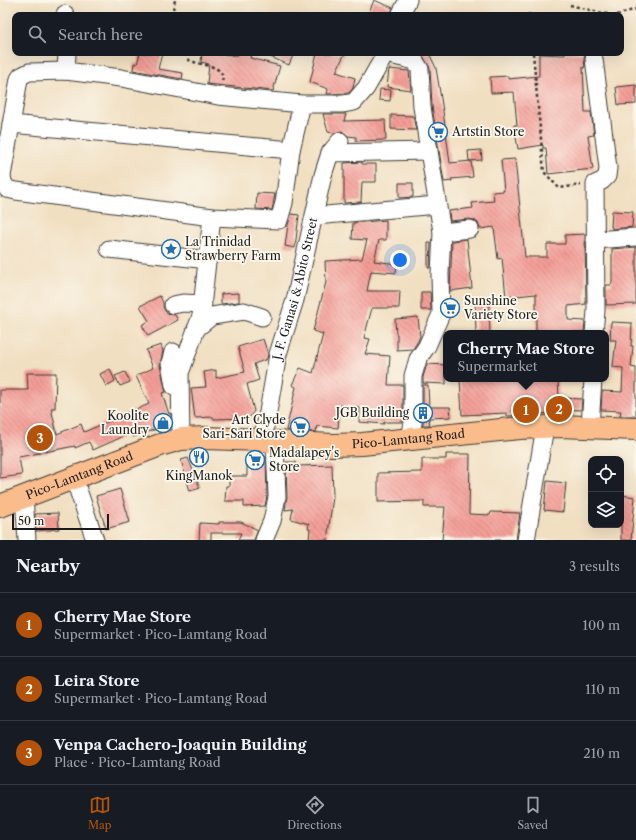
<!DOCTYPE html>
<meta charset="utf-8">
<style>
body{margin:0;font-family:"Libre Caslon Text",serif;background:#242831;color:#f1f3f6}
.controls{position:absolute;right:12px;bottom:12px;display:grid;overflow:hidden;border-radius:8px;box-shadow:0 4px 16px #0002}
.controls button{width:36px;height:36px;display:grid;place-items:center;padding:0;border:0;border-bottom:1px solid #363941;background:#171b24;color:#f1f3f6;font:20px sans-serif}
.scale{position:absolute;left:12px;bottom:10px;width:97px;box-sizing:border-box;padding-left:4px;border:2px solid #1c1c1c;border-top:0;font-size:11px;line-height:14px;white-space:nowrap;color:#1c1c1c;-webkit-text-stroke:3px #fbf7ec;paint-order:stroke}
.you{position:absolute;left:400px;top:260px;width:14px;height:14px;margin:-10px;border:3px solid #fff;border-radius:50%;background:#1a73e8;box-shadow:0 0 0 6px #1a73e833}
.badge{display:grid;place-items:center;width:26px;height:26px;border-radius:50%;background:#b45309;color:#fff;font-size:13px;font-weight:700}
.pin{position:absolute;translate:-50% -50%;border:2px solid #fff;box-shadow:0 1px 4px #0006}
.popup{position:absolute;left:443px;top:330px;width:166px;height:52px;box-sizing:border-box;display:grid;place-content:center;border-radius:8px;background:#171b24;filter:drop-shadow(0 1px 3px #0005);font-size:13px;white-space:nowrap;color:#9ea1a6}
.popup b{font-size:15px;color:#f1f3f6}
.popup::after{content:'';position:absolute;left:50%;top:100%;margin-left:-8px;border:8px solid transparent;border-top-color:#171b24}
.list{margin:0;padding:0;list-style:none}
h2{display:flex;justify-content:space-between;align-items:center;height:52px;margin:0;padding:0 16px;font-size:17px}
h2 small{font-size:13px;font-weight:400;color:#9ea1a6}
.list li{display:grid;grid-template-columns:26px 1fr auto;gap:12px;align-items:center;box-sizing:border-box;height:64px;padding:0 16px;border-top:1px solid #363941}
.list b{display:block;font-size:15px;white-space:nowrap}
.list p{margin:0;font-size:13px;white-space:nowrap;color:#9ea1a6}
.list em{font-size:13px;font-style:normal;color:#9ea1a6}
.icon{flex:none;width:22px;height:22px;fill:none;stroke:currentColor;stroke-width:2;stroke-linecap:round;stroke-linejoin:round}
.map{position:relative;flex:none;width:636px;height:540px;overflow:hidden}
.search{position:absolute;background:#171b24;box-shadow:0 4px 16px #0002;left:12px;right:12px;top:12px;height:44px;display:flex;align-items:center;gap:10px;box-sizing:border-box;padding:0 14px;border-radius:8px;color:#9ea1a6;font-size:15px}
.sheet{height:244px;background:#171b24}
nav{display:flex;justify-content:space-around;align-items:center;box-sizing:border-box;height:56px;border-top:1px solid #363941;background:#171b24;font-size:11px;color:#9ea1a6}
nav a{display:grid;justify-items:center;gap:2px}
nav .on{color:#b45309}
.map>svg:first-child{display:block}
.building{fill:url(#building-back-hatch)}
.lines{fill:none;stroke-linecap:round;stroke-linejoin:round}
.minor-casing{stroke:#3c3935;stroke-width:19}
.major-casing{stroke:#3c3935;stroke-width:24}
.path{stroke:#3c3935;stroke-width:2.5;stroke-dasharray:3 3;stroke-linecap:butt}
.minor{stroke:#fff;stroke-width:17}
.major{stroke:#fabc8b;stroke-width:22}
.labels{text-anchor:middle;stroke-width:3.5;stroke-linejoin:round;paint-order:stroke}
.poi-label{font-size:12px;fill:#1c1c1c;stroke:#fbf7ec;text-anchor:start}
.street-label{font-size:12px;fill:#1c1c1c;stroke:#fbf7ec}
</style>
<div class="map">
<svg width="636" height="540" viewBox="0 0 636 540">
<defs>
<pattern id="building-back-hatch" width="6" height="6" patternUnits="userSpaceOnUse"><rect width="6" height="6" fill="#f49e97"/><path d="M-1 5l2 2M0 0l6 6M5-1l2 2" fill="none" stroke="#c5807a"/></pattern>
</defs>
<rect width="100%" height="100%" fill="#fbf7ec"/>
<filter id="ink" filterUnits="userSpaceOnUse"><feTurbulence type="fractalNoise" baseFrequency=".025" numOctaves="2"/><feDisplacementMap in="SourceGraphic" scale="8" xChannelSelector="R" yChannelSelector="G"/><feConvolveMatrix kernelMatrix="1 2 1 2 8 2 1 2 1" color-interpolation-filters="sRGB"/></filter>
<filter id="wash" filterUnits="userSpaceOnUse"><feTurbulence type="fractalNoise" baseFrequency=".012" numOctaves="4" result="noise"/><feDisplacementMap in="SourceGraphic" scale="16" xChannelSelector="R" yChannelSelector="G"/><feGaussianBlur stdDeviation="0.9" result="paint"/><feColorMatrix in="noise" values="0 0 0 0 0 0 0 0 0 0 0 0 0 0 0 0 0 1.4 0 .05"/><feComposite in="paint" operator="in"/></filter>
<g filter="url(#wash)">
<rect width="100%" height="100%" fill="#f1dfc1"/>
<g id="blocks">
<path class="building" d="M374,0l19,8 -3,7h-14l-7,-3z
M140,53h22l-4,16 25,4 -1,6 -49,-9 1,-7 3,1z
M202,53h18l17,3 1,-3h13l-1,5 30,8 -7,25 -66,-7 2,-20 -8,-2z
M261,53h33l-5,12z
M317,53h28l-9,19 19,6 -2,10 -4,5 -22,1 1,-5 -18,-7z
M420,53h9l7,15 7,43 7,52 21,-2 2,16 -22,2 1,2 -8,1 -12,-76 -2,-38 -7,-12z
M565,53h20l-1,7 1,7h-2l2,45h6l3,23 -6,1 5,33 -45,5 -2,-26h-3v-3l-25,4 -4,-24h3l-3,-33 -23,1 -1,-16 18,-1v3l31,-3v-22l26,1z
M389,69l20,2 2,19 -24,-3z
M636,85v19l-18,1 -2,-18z
M380,89l11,1 -1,11 -11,-1z
M323,114h23l-2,7 41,-1 1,20 -30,1v-4l-8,-1 -6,-5 -8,2 -6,-1z
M391,115l22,1 3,14 -25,-1z
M481,150l1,10 -13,1 -1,-10z
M515,159l10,98h22v-13h18v-9l20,-1 1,70 -18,2v14l17,1 -1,11 -48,1v-39l-30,3 -4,-39 -4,1 -4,-32 -14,2 -2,-6 -4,-3 -5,-1 -19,2 -1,-10 24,-3 -1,-5 22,-2 -1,-9 11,-1 -3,-31z
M362,162v2h14v18h-14l-1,20 -17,1v-40z
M399,183h14v14l-14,1z
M257,193l18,1 -3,16 -16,-1z
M612,211l21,1 -1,15 -20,2v-2h-1z
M291,214l8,1 -4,33 -10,-2 3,-21z
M386,220v20h-7l-5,21 23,3 -1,9 -25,-2 -4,20h33l-1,17h-27l-8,30 6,1 -5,15 25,2 -2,29h15v37h-19v2l-25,-2 1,-14 -20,-3 -2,23 -21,-2 -1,6 -30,-2 10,-43 -4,-2 8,-17 13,5 10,-39 -10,-3 13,-49 -1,-21 37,-2 5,-19 -15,-1 1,-16z
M467,239l5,49 -22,3 2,-50z
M428,243h3l-1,25h-2z
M636,247v57l-30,1v-20h5l1,-2v-34z
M421,292h9l1,18h-10z
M239,293v9l-18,2v-10z
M160,296l3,7v4l2,4 4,3 6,1 3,5 -30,16 -6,-11 7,-4 -9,-15z
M475,304h14l1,29h-14z
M418,317l2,19 -2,5 -5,8 -16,1v-16h-1l-1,-15z
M611,322l21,1 -1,23h2l-2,21 5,1v48h-16l1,-5 -20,-1 1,-19 20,1 1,-24 -10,-1 3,-27h-6z
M263,339l5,15 -1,5 -13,5 5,16 -12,4 7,27 -5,7 -35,1 -1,-2 -18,1 -4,-30 15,-1 -2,-15 12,-2v8l29,-6 -7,-25z
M161,345l2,6 -3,14 6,27 -4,1 7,21 2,-1v11l-38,13 -2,-4 -38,17 -4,-8 -14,6v-2l-56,11 3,18 -22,3v-88h28l-1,-17h29l-1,35h-4l6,26 24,-10 3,8 65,-28 -13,-28 17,-8 -7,-18z
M427,364l19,1v19l-23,-1v-6z
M110,369l5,12 -9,5 -6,-12z
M125,372l5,10 -10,4 -5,-10z
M460,379h98l1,19 23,1 -1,11 -21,-1v3l-30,3 -23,1v-3l-45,2z
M423,385h5l1,22h21l1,10 -22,1 1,7h-7z
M446,454h24l-1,60 21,1 1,-3 29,1 -4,27h-74l3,-33h-21v-6l-46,1v-29l44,-1v-13h24z
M247,457h19l1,39 -2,10 -21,1v-6h-19l1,-15h3v-10h18z
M188,458l12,30 -10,3 -9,-31z
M286,462h10l1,4 35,-1 1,32 -6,43h-18l1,-11h-2l1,-5 -18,-5 2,-10 -8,1 2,-13z
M547,481l19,2 -3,29 -19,-2z
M120,489l10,33 -24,7 -10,-33z
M621,495l14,2 -4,43h-10z
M58,513l1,16 -23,2 -1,-17z
M219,522h22l17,8 -4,10h-16l3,-7h-30v7h-12l1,-17 19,1z"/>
</g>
</g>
<g filter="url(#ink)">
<use href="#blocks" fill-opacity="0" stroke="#3c3935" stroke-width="1"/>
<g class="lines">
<g class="minor-casing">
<g id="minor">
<path d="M65,14v1"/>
<path d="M400,15l8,-15"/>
<path d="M386,54l29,7 5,8 2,38 20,125 -2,42 1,40 -14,32 -9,13 -5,17v47l-3,15"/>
<path d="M66,71l1,-18"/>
<path d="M302,104l-11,46 -7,53 -5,17 -67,-3 -196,-26 -9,-2 -4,-7 -1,-6 17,-97 2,-3 8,-4 37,-1 55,7 97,18 84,8h41l11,-2 12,-14 20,-35"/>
<path d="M11,124l280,26"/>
<path d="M330,153l98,-2"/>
<path d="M315,216l122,-11"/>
<path d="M442,232l28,-3"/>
<path d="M595,240l41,-3"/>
<path d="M109,249l99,11"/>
<path d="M173,305l10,-2 20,1"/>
<path d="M196,329l16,-13 32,-5 18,6"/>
<path d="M594,333l2,-22 -1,-127 7,-3 5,-5 1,-8 -14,-109"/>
<path d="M173,352l-3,11 4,23"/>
<path d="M590,427l3,-48"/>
<path d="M181,439l-1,-66 21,-57 11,-99"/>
<path id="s1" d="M262,440l5,-22 11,-64 17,-54 28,-125 7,-22 10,-12"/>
<path d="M74,478l21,62"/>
<path d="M24,497l3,43"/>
<path d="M264,540l8,-19 5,-24 -2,-55"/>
<path d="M526,540l19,-113"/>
</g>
</g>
<g class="major-casing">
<g id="major">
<path id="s2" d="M0,506l160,-61 21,-6 25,-1 56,2 13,2 58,3 29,-1 158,-16 40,-2 76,3"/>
</g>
</g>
<path class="path" d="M570,5l41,10
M529,13v2
M172,15l3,-15
M617,15l19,-6
M187,53l2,7c11,6 38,4 33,22
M533,53l11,119 15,16 22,-3"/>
<use href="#minor" class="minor"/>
<use href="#major" class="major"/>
</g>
</g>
<defs>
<g id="supermarket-ring" transform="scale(1)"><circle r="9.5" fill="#fbf7ec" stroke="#1f6fb2" stroke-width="1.5"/><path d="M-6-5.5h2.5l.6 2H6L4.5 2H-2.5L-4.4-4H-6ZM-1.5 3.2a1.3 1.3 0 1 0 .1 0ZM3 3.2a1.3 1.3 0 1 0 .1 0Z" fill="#1f6fb2"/></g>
<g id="sight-ring" transform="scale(1)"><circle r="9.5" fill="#fbf7ec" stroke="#1f6fb2" stroke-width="1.5"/><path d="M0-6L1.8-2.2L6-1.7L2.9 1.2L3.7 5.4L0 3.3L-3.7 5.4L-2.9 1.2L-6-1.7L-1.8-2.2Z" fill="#1f6fb2"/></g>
<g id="building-ring" transform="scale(1)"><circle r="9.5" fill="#fbf7ec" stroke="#1f6fb2" stroke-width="1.5"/><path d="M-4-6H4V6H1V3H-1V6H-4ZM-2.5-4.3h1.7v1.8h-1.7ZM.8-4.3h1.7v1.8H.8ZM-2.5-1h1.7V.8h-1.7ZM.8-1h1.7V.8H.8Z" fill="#1f6fb2"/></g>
<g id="shop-ring" transform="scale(1)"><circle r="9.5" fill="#fbf7ec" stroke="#1f6fb2" stroke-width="1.5"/><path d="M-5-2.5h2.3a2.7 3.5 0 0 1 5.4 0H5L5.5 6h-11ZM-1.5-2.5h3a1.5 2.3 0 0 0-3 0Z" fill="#1f6fb2"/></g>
<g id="restaurant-ring" transform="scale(1)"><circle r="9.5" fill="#fbf7ec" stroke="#1f6fb2" stroke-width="1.5"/><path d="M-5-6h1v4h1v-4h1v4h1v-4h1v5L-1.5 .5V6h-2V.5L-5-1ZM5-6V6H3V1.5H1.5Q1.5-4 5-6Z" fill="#1f6fb2"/></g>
</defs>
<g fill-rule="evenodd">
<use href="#supermarket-ring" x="438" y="132"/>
<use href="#sight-ring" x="171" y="249"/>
<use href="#supermarket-ring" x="450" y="308"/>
<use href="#building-ring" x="423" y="413"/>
<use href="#shop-ring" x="163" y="423"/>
<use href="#supermarket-ring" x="300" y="427"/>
<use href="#restaurant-ring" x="199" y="457"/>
<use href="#supermarket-ring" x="255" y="460"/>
</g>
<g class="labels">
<g class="poi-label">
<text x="452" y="136">Artstin Store</text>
<text x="185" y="246">La Trinidad<tspan x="185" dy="14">Strawberry Farm</tspan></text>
<text x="464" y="305">Sunshine<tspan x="464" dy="14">Variety Store</tspan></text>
<text x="409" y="417" text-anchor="end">JGB Building</text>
<text x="149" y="420" text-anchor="end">Koolite<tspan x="149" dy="14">Laundry</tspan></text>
<text x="286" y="424" text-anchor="end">Art Clyde<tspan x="286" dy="14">Sari-Sari Store</tspan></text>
<text x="269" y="457">Madalapey's<tspan x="269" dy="14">Store</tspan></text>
<text x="199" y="480" text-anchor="middle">KingManok</text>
</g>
<g class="street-label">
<text dy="4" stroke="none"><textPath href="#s1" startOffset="155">J. F. Ganasi &amp; Abito Street</textPath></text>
<text dy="4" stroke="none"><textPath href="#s2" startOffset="421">Pico-Lamtang Road</textPath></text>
<text dy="4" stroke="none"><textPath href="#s2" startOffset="85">Pico-Lamtang Road</textPath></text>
</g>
</g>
</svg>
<div class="controls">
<button><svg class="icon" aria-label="locate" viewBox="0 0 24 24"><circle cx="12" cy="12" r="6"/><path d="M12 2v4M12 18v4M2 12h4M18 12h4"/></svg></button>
<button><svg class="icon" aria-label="layers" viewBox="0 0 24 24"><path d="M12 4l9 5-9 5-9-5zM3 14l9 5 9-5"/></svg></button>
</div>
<div class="scale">50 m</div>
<div class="you"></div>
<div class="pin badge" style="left:526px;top:410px">1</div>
<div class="popup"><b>Cherry Mae Store</b>Supermarket</div>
<div class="pin badge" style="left:559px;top:409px">2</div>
<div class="pin badge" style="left:40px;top:438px">3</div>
<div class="search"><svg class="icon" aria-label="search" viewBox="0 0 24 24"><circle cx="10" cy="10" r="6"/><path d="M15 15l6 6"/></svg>Search here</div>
</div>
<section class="sheet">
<h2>Nearby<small>3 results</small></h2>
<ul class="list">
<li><span class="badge">1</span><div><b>Cherry Mae Store</b><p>Supermarket · Pico-Lamtang Road</p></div><em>100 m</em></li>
<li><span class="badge">2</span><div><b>Leira Store</b><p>Supermarket · Pico-Lamtang Road</p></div><em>110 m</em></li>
<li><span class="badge">3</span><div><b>Venpa Cachero-Joaquin Building</b><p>Place · Pico-Lamtang Road</p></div><em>210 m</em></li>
</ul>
</section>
<nav>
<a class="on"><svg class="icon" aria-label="map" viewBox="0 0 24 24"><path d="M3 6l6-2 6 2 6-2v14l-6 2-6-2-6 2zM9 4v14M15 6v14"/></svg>Map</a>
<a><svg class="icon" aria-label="directions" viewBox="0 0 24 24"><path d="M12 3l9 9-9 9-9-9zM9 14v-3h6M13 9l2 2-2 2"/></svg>Directions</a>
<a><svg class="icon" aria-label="saved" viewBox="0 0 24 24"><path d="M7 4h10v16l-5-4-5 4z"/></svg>Saved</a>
</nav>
